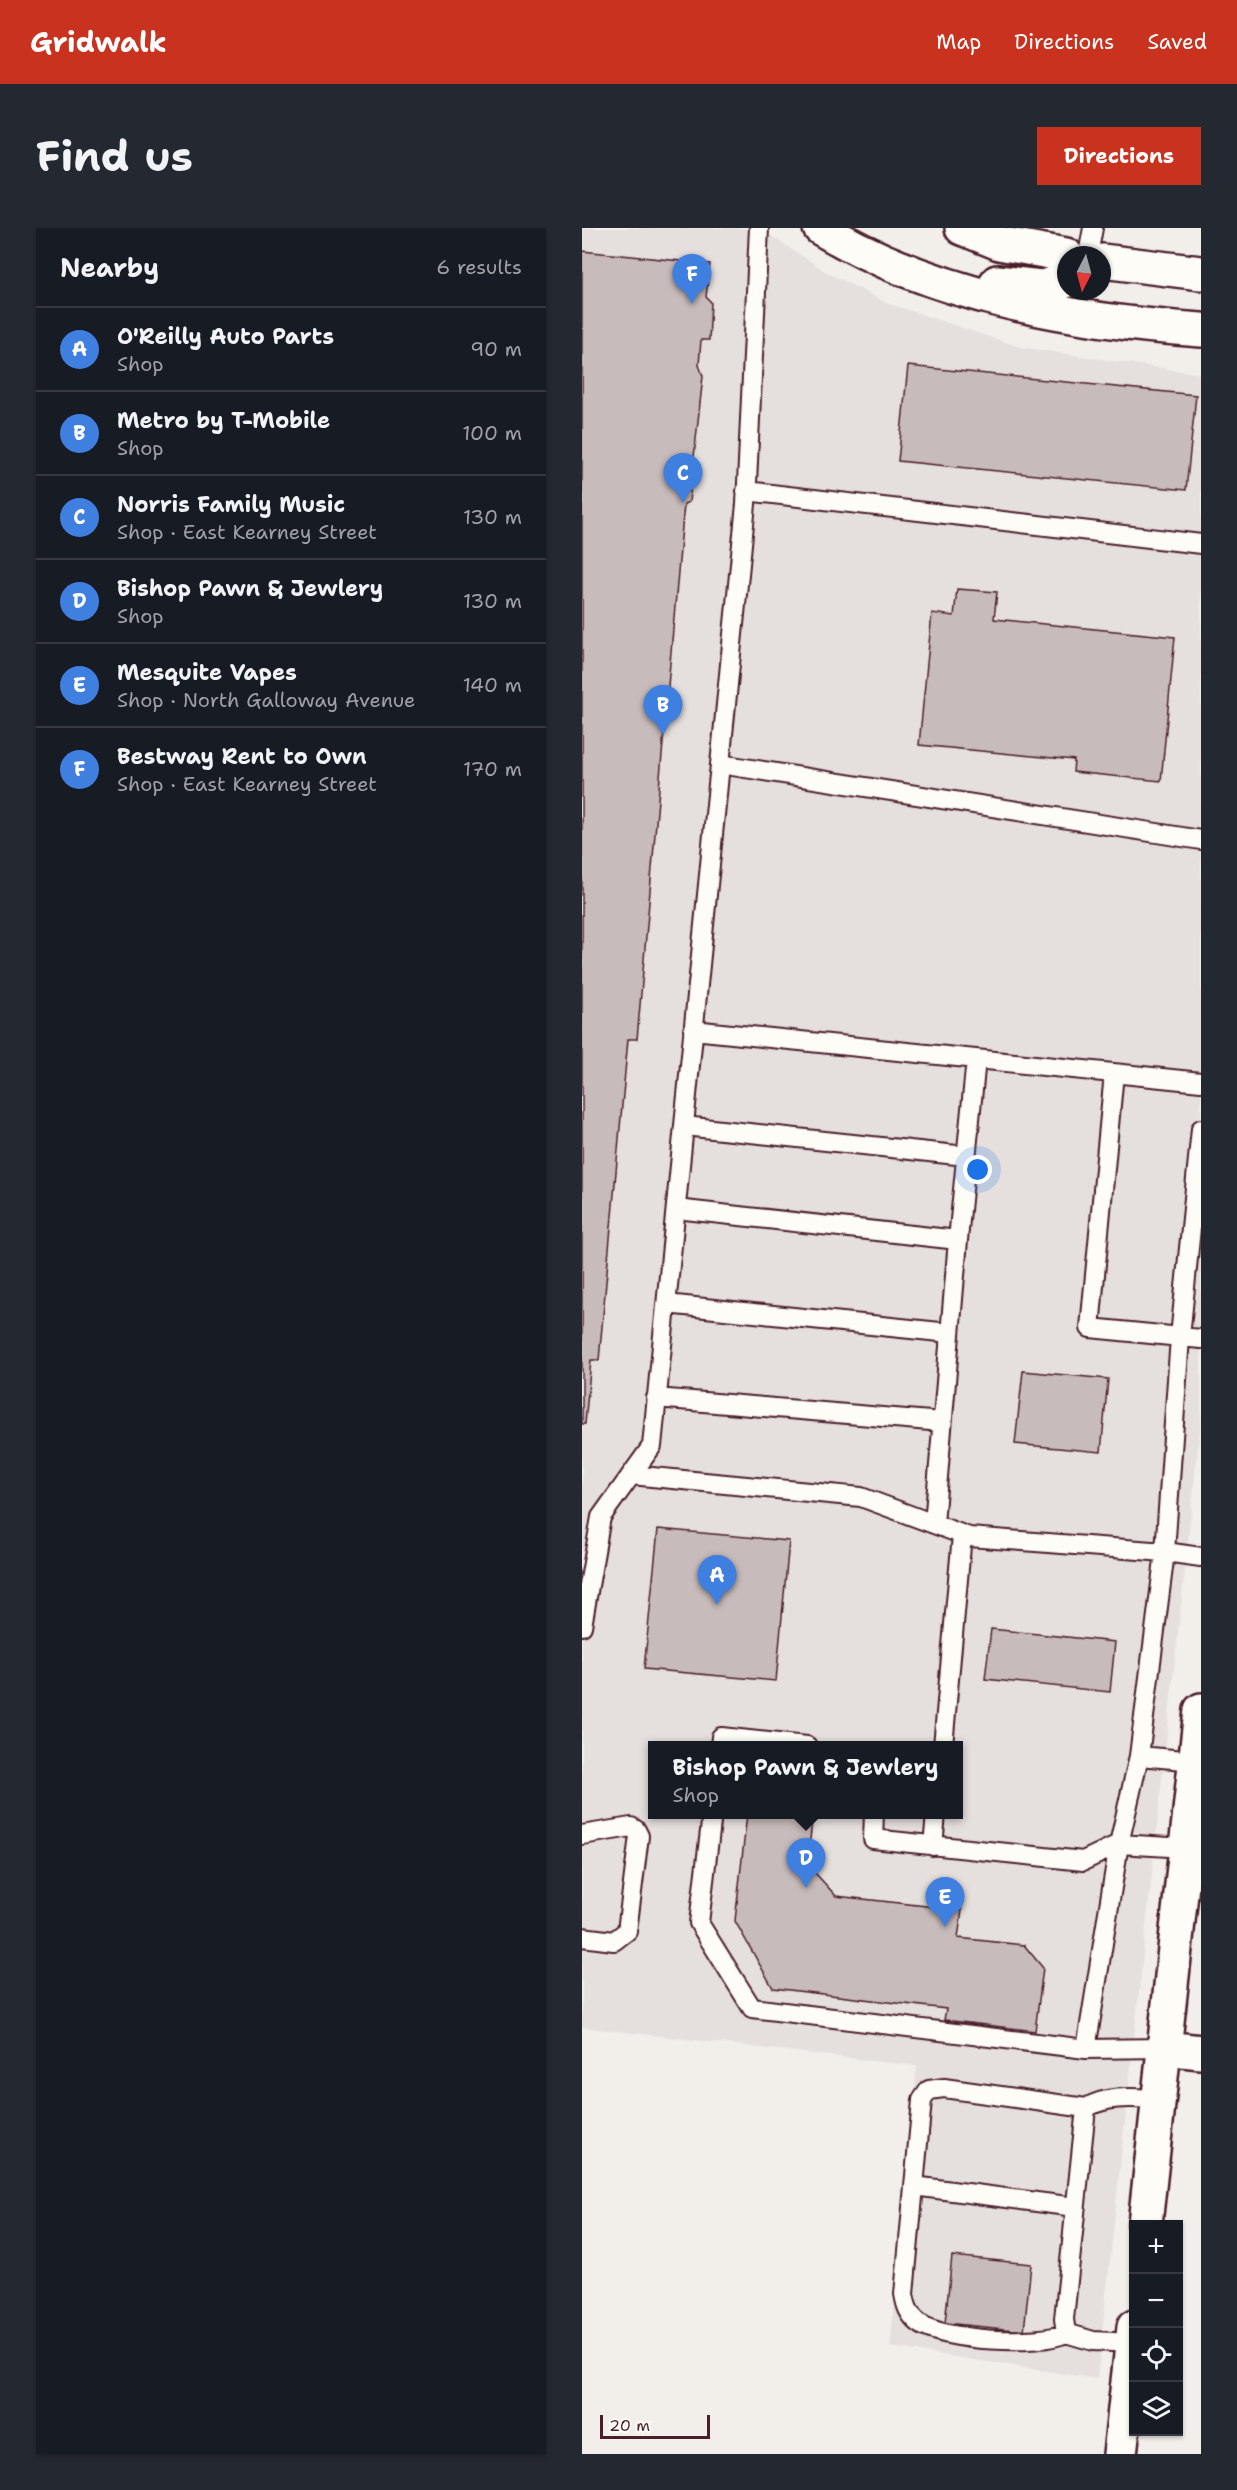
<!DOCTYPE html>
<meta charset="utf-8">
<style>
body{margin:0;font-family:"Shantell Sans",sans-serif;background:#242831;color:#f1f3f6}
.controls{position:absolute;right:18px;bottom:18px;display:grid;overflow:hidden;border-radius:0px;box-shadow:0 2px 4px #0004}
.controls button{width:54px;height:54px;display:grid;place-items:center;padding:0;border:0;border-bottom:2px solid #363941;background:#171b24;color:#f1f3f6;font:30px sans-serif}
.compass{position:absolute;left:475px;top:18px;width:54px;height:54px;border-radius:50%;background:#171b24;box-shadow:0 2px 4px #0004;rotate:186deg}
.scale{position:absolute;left:18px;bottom:15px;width:110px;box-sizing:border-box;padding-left:6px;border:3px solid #4a1f2b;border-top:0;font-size:16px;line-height:21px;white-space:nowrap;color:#4a1f2b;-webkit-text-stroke:4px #fdfcf7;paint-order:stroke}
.you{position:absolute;left:396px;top:942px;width:21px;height:21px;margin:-15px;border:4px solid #fff;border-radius:50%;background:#1a73e8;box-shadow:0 0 0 9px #1a73e833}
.badge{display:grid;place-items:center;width:39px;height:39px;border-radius:50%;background:#c8321e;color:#fff;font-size:20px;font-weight:700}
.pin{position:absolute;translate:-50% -50px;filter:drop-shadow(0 2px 3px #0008)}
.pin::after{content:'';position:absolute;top:32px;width:21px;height:18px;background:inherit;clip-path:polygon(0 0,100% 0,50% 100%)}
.popup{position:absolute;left:66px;top:1513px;width:315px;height:78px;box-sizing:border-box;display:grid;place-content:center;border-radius:0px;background:#171b24;filter:drop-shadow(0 2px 4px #0005);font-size:20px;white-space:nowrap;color:#9ea1a6}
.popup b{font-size:22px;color:#f1f3f6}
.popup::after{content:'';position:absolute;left:50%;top:100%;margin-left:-12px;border:12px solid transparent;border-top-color:#171b24}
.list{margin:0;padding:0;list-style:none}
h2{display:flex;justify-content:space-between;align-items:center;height:78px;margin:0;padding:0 24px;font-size:26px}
h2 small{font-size:20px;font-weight:400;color:#9ea1a6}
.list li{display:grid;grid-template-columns:39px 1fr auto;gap:18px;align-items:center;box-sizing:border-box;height:84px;padding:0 24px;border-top:2px solid #363941}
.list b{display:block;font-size:22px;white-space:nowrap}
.list p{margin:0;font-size:20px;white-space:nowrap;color:#9ea1a6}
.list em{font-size:20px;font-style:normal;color:#9ea1a6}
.icon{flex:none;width:33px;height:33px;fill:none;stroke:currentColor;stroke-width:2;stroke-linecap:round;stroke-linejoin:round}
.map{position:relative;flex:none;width:619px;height:2226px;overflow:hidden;border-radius:0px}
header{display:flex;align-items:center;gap:36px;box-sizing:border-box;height:84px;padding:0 30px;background:#c8321e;color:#fff}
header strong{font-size:28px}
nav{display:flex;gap:33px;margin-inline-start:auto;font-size:21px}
.intro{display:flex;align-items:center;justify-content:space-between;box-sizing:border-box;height:144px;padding:0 36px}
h1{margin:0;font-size:42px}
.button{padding:15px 27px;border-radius:0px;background:#c8321e;color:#fff;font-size:21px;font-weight:700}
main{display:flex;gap:36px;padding:0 36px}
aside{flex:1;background:#171b24;border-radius:0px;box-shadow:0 2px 4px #0004}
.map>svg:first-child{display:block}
.built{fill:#e5dfdd;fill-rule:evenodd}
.building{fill:#c8bbbb;stroke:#4a1f2b;stroke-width:1.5}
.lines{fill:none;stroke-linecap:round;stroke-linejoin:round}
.lane-casing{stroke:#4a1f2b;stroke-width:22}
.secondary-casing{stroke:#4a1f2b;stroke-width:38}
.lane{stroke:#fdfcf7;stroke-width:18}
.secondary{stroke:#fdfcf7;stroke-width:33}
</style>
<header>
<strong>Gridwalk</strong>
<nav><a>Map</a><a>Directions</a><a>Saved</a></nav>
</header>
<div class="intro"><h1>Find us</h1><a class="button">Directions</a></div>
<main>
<aside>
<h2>Nearby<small>6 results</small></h2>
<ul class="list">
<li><span class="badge" style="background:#3f7fe0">A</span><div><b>O'Reilly Auto Parts</b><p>Shop</p></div><em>90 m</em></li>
<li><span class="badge" style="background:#3f7fe0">B</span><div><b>Metro by T-Mobile</b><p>Shop</p></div><em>100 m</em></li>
<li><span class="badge" style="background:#3f7fe0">C</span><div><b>Norris Family Music</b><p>Shop · East Kearney Street</p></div><em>130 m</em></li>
<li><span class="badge" style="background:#3f7fe0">D</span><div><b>Bishop Pawn &amp; Jewlery</b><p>Shop</p></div><em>130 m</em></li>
<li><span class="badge" style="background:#3f7fe0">E</span><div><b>Mesquite Vapes</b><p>Shop · North Galloway Avenue</p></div><em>140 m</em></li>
<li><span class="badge" style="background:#3f7fe0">F</span><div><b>Bestway Rent to Own</b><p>Shop · East Kearney Street</p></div><em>170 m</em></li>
</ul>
</aside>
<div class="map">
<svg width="619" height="2226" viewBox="0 0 619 2226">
<rect width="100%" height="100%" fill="#f2efeb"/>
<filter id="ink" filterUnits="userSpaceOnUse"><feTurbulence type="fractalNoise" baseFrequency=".0167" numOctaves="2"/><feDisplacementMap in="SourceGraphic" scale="12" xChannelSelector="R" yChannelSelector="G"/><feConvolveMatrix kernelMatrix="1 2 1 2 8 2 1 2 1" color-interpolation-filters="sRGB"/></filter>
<g filter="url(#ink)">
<path class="built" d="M0,0h177l69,45 59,30 133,44 181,27v1046l-104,959 -207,-32 27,-281 -335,-39zM71,1518h306v68h-306z"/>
<path class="building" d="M0,23l128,13 -4,33 5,5 -2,38h-8l-2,25 4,11 -14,126 -5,2 -47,535h-9l-29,321h-8l-6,64h-3z
M326,138l288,29 -10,95 -288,-29z
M375,361l40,3 -3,27 181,18 -14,144 -88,-9 1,-12 -155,-15 13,-132 22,3z
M441,1143l85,8 -7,73 -86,-8z
M76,1301l131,12 -13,140 -132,-12z
M409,1401l124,13 -5,50 -125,-13z
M165,1586h66l-6,50 29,32 126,14 -4,28 66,7 19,23 -8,63 -91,-11 2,-11 -173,-21 -38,-67z
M370,2028l79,8 -7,67 -79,-8z"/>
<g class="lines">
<g class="lane-casing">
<path id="lane" d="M506,27l5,-27
M164,263l455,53
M138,536l481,76
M111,802l508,52
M532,845l-24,255 111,11
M102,898l282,30
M94,981l282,31 -24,284
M376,1012l18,-181
M84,1076l284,29
M74,1170l286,24
M49,1247l230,22 108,40 196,15 36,5
M0,1398l19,-109 51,-71 94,-942 13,-276
M138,1518l1,-9 86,9
M361,1518l19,-211
M557,1528l57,5
M130,1586l-13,109 53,85 334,41
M292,1586l-1,25 210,22 36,-17 67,4
M0,1607l49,-8 5,3 3,6 -12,95 -13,10 -32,-4
M351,1618l3,-32
M582,1820l-78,1 33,-205 20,-88 26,-204 15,-215 21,-208
M332,1958l161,21
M484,2105l-2,-14 22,-211
M550,2115l-39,-2 -27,-8c-26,13 -124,8 -147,-10 -10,-8 -13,-17 -15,-29l18,-194 7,-10 15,-2 142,20c22,-13 47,-10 72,-9"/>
</g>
<g class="secondary-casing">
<path id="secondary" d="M238,0c114,68 250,93 381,102
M380,0l37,15 67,12
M520,33l99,12
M415,54l44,5 25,-6
M582,1820l37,4
M563,1996l56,-514
M538,2226l14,-127"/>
</g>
<use href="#lane" class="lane"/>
<use href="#secondary" class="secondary"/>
</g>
</g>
</svg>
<div class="controls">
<button>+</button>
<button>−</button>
<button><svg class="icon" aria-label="locate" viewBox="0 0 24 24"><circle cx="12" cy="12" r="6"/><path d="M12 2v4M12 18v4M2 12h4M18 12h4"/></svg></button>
<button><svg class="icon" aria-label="layers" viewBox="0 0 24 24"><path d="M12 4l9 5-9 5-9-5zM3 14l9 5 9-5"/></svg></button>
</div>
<svg class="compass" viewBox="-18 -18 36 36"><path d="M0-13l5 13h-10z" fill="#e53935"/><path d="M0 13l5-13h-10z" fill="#9ea1a6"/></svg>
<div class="scale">20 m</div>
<div class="you"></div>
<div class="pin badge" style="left:135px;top:1377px;background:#3f7fe0">A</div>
<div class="pin badge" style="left:81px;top:507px;background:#3f7fe0">B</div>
<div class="pin badge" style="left:101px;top:275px;background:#3f7fe0">C</div>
<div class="pin badge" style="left:224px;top:1660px;background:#3f7fe0">D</div>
<div class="popup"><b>Bishop Pawn &amp; Jewlery</b>Shop</div>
<div class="pin badge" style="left:363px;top:1699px;background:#3f7fe0">E</div>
<div class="pin badge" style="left:110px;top:76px;background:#3f7fe0">F</div>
</div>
</main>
